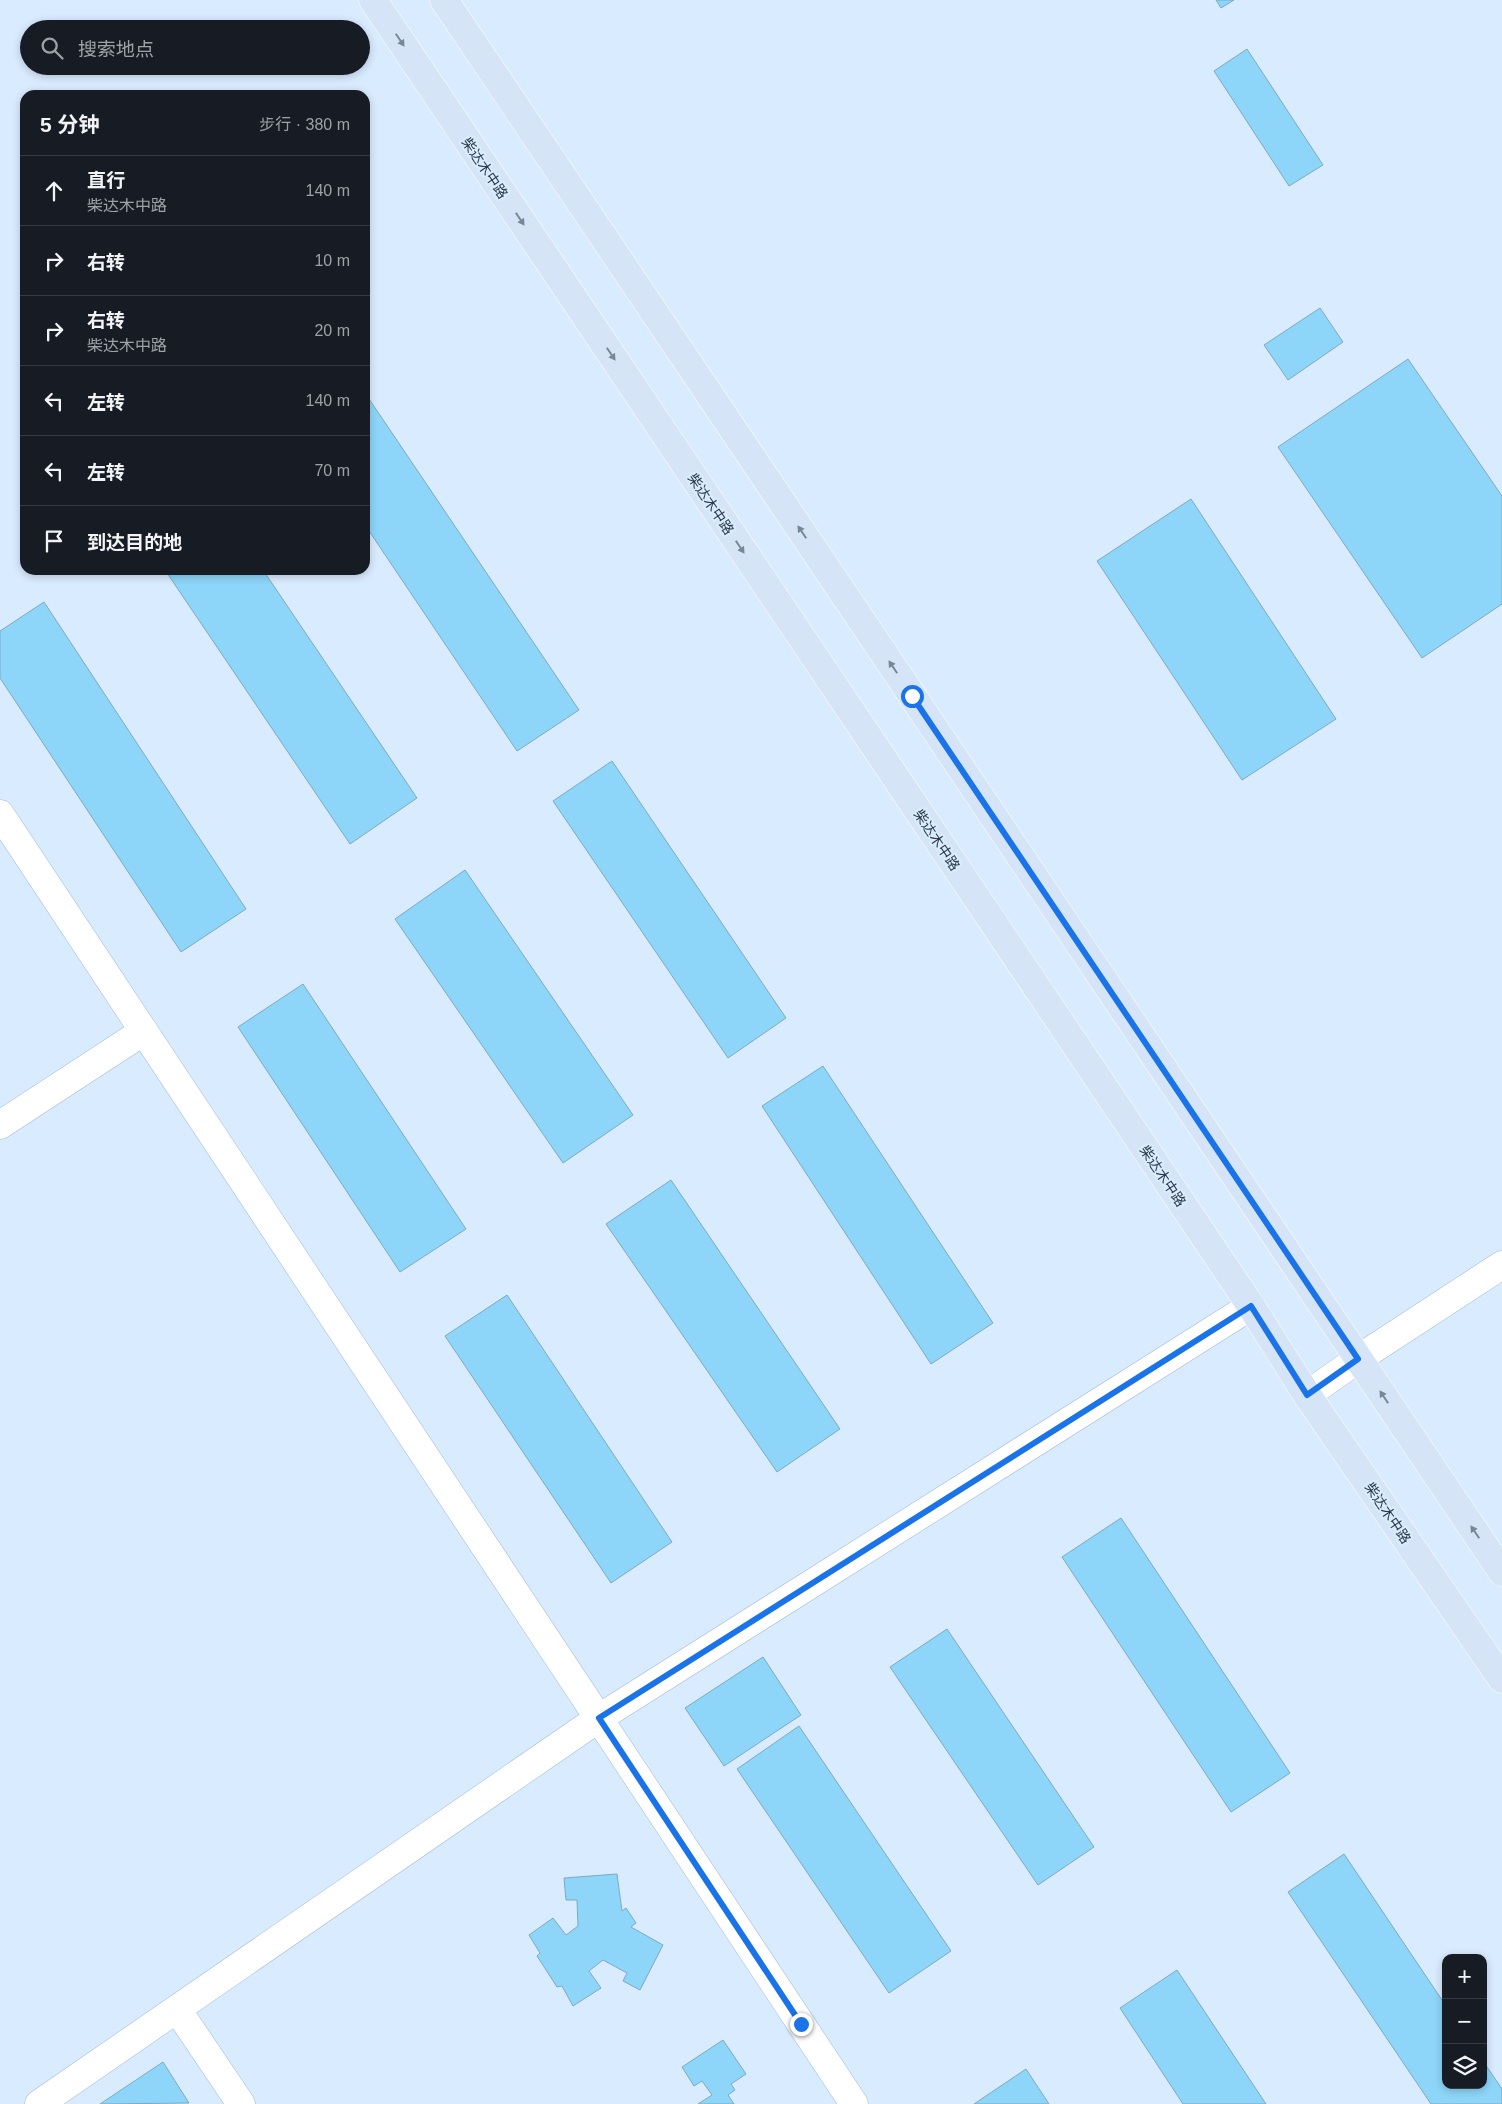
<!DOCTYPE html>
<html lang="zh">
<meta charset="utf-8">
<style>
body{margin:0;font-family:Helvetica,"Noto Sans SC",sans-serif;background:#242831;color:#f1f3f6}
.controls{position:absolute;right:15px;bottom:15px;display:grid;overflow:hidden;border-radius:10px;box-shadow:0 2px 8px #0003}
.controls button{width:45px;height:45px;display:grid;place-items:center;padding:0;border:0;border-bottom:1px solid #363941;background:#171b24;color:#f1f3f6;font:25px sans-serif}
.stop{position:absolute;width:15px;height:15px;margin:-11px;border:4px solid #1a73e8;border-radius:50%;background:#fff}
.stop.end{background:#1a73e8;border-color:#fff;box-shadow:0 1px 5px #0008}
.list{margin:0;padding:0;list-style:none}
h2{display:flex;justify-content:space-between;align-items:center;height:65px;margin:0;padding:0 20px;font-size:21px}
h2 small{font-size:16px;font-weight:400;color:#9ea1a6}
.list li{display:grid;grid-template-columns:32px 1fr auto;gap:15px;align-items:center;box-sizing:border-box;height:70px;padding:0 20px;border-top:1px solid #363941}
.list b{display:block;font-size:19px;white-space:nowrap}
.list p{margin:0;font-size:16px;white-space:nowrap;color:#9ea1a6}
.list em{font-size:16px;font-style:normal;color:#9ea1a6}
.icon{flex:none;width:28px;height:28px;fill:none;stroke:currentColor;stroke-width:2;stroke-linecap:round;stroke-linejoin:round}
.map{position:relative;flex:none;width:1502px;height:2104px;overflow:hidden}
.search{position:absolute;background:#171b24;box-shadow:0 2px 8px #0003;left:20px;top:20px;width:350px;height:55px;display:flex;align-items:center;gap:12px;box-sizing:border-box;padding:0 18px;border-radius:28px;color:#9ea1a6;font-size:19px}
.panel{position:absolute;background:#171b24;box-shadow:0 2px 8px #0003;left:20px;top:90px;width:350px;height:485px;border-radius:15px}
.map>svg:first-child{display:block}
.building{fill:#8dd5f9;stroke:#7fa9bf}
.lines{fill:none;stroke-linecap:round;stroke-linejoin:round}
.minor-casing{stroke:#9fbbdb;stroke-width:29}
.major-casing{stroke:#fff;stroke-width:29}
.minor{stroke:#fff;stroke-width:28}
.major{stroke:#d5e5f7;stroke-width:28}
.oneway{fill:#798696}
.route{stroke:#1a73e8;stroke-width:6}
.labels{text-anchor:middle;stroke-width:4.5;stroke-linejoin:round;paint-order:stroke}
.street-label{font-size:14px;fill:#2d3946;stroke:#d9ebff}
</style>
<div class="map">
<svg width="1502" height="2104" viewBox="0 0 1502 2104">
<rect width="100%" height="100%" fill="#d9ebff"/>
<path class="building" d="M1216,0h18l-13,8z
M1247,49l76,116 -34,21 -75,-115z
M1320,308l23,34 -55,38 -24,-35z
M1408,359l94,137v108l-80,54 -144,-211z
M365,393l214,317 -62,41 -152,-226z
M1191,499l145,220 -94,61 -145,-219z
M165,570h98l154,228 -67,46z
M44,602l202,307 -65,43 -181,-274v-47z
M612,761l174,257 -58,40 -175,-257z
M465,870l168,245 -70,48 -168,-244z
M303,984l163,245 -66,43 -162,-245z
M823,1066l170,257 -62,41 -169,-258z
M671,1180l169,249 -63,43 -171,-248z
M507,1295l165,247 -61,41 -166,-247z
M1121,1518l169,255 -59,39 -169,-255z
M947,1629l147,218 -56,38 -148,-218z
M763,1657l38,58 -77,51 -39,-58z
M799,1726l152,225 -62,42 -152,-224z
M1344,1854l102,152v79h37v-24l19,28v15h-71l-143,-212z
M617,1874l5,37 4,-3 10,15 -5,4 32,18 -23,45 -17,-9 4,-8 -24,-13 -14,11 12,17 -28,18 -11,-20 -5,1 -20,-31 3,-3 -11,-18 24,-17 13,17 12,-9 -1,-26h-11l-2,-22z
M1177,1970l89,134h-83l-63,-96z
M723,2040l23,34 -15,10 4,6 -7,5 6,9h-36l14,-9 -10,-14 -8,5 -12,-19z
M163,2062l26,41 -89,1z
M1026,2069l23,35h-75z"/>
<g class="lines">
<g class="minor-casing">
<path id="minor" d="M0,814l854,1290
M0,1125l144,-94
M1307,1395l51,-36 144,-94
M177,2009l64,95
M39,2104l560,-386 652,-412"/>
</g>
<g class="major-casing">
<path id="major" d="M373,0l878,1306 56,89 195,284
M444,0l1058,1572"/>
</g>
<use href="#minor" class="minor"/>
<use href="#major" class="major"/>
</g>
<defs><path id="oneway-solid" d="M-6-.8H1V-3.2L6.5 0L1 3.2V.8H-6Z" transform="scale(1.25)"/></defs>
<g class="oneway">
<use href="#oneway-solid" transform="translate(400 40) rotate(56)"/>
<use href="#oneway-solid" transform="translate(520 219) rotate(56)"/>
<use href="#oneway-solid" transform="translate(611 354) rotate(56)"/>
<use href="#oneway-solid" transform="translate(802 532) rotate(-124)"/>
<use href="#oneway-solid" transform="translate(740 547) rotate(56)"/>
<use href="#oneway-solid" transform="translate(893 667) rotate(-124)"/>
<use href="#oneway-solid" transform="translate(1384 1397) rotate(-124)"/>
<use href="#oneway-solid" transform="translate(1475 1532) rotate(-124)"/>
</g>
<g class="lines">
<path class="route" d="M801,2024l-202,-306 652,-412 56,89 51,-36 -446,-663"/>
</g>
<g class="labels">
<g class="street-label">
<text transform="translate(485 168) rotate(56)" y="5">柴达木中路</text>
<text transform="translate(711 504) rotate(56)" y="5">柴达木中路</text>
<text transform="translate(937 840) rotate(56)" y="5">柴达木中路</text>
<text transform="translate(1163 1176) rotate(56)" y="5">柴达木中路</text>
<text transform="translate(1388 1513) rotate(56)" y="5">柴达木中路</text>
</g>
</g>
</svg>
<div class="controls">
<button>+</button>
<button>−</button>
<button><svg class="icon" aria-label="layers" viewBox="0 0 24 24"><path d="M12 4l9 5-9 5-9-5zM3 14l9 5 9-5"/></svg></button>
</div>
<div class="stop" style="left:912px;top:696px"></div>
<div class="stop end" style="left:801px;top:2024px"></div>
<div class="search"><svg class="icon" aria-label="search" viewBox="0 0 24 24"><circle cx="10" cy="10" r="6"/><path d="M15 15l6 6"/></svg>搜索地点</div>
<section class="panel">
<h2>5 分钟<small>步行 · 380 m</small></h2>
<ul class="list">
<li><svg class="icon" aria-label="ahead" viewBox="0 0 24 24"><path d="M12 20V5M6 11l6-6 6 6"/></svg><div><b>直行</b><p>柴达木中路</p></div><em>140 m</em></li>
<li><svg class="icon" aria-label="right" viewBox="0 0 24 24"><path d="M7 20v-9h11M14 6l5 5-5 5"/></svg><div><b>右转</b></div><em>10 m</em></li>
<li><svg class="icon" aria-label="right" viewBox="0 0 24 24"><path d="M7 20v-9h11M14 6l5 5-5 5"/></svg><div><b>右转</b><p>柴达木中路</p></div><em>20 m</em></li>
<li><svg class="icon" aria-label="left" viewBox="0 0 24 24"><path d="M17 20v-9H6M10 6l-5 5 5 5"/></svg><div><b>左转</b></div><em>140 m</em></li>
<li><svg class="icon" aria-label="left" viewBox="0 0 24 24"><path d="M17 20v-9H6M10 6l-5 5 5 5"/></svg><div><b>左转</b></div><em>70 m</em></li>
<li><svg class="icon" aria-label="arrive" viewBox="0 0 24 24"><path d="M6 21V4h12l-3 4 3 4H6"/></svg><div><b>到达目的地</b></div></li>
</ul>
</section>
</div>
